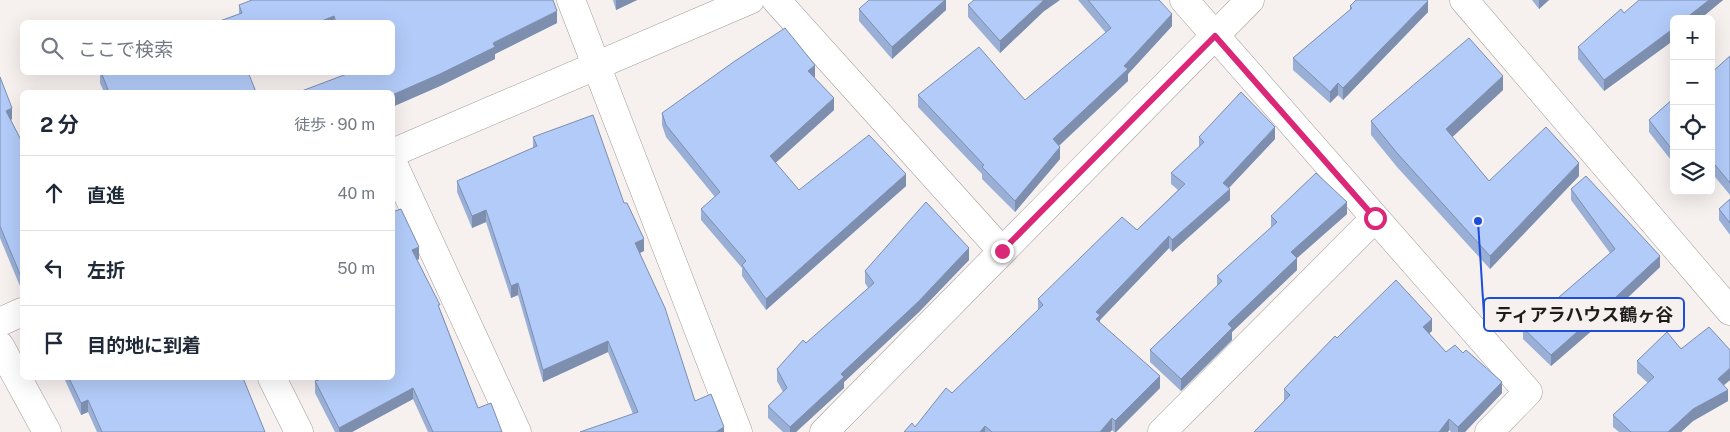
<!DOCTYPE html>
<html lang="ja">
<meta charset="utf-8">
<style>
body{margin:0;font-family:"Public Sans","Noto Sans JP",sans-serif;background:#f6f6f7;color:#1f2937}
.controls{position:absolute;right:15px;top:15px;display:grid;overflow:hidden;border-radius:8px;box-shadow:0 5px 20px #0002}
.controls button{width:45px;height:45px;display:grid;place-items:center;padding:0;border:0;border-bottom:1px solid #e0e1e3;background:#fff;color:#1f2937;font:25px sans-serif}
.stop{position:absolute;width:15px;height:15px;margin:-11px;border:4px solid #db2777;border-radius:50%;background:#fff}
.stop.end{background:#db2777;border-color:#fff;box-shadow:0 1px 5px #0008}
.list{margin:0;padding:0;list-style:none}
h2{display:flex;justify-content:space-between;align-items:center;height:65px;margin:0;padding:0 20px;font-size:21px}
h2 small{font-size:16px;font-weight:400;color:#747a83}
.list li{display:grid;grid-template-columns:32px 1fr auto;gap:15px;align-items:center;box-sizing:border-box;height:75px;padding:0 20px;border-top:1px solid #e0e1e3}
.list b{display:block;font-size:19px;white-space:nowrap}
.list em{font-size:16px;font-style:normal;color:#747a83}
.icon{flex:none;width:28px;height:28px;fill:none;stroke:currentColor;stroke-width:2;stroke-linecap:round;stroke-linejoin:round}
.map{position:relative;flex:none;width:1730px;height:432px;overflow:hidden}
.search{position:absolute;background:#fff;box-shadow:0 5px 20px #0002;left:20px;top:20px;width:375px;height:55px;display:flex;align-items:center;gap:12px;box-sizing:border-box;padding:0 18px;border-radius:8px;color:#747a83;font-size:19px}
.panel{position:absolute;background:#fff;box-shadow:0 5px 20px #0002;left:20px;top:90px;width:375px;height:290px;border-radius:8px}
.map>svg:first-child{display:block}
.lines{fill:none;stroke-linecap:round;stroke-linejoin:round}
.minor-casing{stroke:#a19b9a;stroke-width:29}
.minor{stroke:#fff;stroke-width:28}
.wall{fill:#99afd5}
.shaded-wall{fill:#7d8eae}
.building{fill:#b2cbf8;stroke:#7d8eae}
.route{stroke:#db2777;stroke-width:6}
.leader{fill:none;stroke:#1d4ed8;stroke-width:2}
.callout-dot{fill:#1d4ed8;stroke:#f6f0ef;stroke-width:2}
.callout{fill:#f6f0ef;stroke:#1d4ed8;stroke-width:2}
.callout-label{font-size:18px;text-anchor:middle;font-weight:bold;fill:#1e1c1b}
</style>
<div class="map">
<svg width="1730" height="432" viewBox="0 0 1730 432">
<rect width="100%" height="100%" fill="#f6f0ef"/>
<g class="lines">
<g class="minor-casing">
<path id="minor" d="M571,0l167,432
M776,0l226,251
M1184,0l344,392 -39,40
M1464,0l266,311
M392,153l358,-153
M392,161l125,271
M0,322l22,-10
M0,346l47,86
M272,378l27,54
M824,432l426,-432
M1162,432l213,-214"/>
</g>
<use href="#minor" class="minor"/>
</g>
<path class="wall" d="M613,0h24l-21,10z
M946,0v10l-54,49 -33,-38v-12z
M1078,0h81l13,26 -44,48v7l-69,65 1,13 -45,53 -33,-33v-5l-64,-67v-12l107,5 81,-67z
M1532,0h17l-10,9z
M1723,0l-23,19h-26v21l-70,51 -26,-32v-12l46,-34z
M239,5l318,18 -62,31v5l-55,27 -48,21v-85h-175l22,-8z
M968,5l75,7 -43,41 -32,-36z
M1350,6l78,6 -85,88 -5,-5 -8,8 -37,-33v-12l57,-48z
M1730,56v139l-19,-23v-99z
M100,72l156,20h-152l-4,-9z
M0,77l12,42 -1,1 11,22v149l-22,-53z
M814,77l20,33 -59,53 24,27 107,-4 -140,124 -24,-34v-8l-41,-48v-11l14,-12 -49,-60 -4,-12v-12l153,-36z
M1503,90l-51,47 37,44 90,-5 -89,93 -93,-102 -26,-32v-14z
M1674,98v66l-25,-32v-12z
M533,137l91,66 20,48 -4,2 55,148 29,31 -91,-18 -25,-62 -65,30 -25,-87 -7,3 -25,-76 -14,6 -15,-36v-11l76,-33z
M1199,137l76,2 -46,49 1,12 -58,52 -3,-4 -69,72v3l60,65 -44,44h-2l-2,-2 -2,2h-206l11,-5 37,-34 86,-83v-11l99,-69 41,-40 -7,-6v-11l28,-26z
M1571,189l89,78 -57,54 -52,45 -28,-27v-11l87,-75 -39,-53z
M1730,199v36l-11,-15v-11z
M392,212l27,47 -2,1 23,49 38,99 24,24h-74l-15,-33 -61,33h-17l-20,-39v-12l77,-3z
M1347,214l-50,44v12l-65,62v8l-51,51 -31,-29v-12l67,-64v-10l54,-48v-12z
M969,260l-50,52 -75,70v6l-48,44h-13l-15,-14v-12l15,-14 -6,-11v-12l91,-81 -3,-5v-12z
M1432,331l-3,2 17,19 56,41 -37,39h-14l-2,-2 -1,2h-194l30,-31v-12l53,-51z
M1681,349l49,31 -6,5 4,16 -35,20 -12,11h-62l-6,-5v-12l35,-32 -11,-10v-12z
M64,378h179l22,54h-168l-9,-20 -7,3z"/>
<path class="shaded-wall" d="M616,0h21l-21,10z
M945,0h1v10l-54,49v-12z
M1044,0h16l-17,12 -43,41v-12z
M1539,0h10l-10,9z
M1709,0h14l-23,19h-15z
M1428,1v11l-85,88v-12z
M557,11v12l-62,31v5l-55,27 -48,21v-12l101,-52z
M1172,14v12l-44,48v7l-75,70v-12l71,-73z
M334,16v6h-15z
M1674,28v12l-70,51v-11z
M815,65v12l-7,5v-11z
M1503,76v14l-57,53v-14z
M1338,83v12l-8,8v-11z
M834,98v12l-64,58v-12z
M12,108v11l-6,3v-11z
M1275,127v12l-52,55v-11z
M1060,147v12l-45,53v-11z
M1579,163v13l-89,93v-13z
M906,174v12l-140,124v-11z
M1230,189v11l-58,52v-12z
M1347,202v12l-50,44v12l-65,62v8l-51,51v-12l47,-55 63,-72z
M486,210v12l-14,6v-12z
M1169,236v12l-69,72v6l-4,-7v-7z
M644,239v12l-9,4v-12z
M419,247v12l-7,3v-12z
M969,248v12l-50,52 -75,70v6l-48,44h-6v-5l51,-53z
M1660,256v11l-57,54 -52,45v-11z
M518,283v12l-7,3v-12z
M1432,319v12l-9,8v-12z
M608,341v11l-65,30v-12z
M1730,368v12l-12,10v-11z
M1160,376v12l-44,44h-1v-11z
M1502,382v11l-37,39h-7v-5z
M413,388v11l-61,33h-13v-4z
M1728,390v11l-35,20 -12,11h-13l25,-23z
M88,400v12l-7,3v-12z
M1112,418v12l-2,2h-10z
M1449,419v11l-1,2h-9z
M985,426v6h-5z
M724,427v5h-8z"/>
<path class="building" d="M252,0h301l4,11 -64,32 2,4 -55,27 -48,21v-3h-93l53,-20h40v-50h-56l-2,-6 -15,6h-102l25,-9 -3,-8z
M869,0h76l-53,47 -33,-38z
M974,0h70l-44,41 -32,-36z
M1088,0h71l13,14 -48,52 4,3 -75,70 7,8 -45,54 -33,-34 2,-2 -66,-70 61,-48 46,53 86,-72z
M1356,0h71l1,1 -85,87 -5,-5 -8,9 -37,-34 59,-50 -2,-2z
M1639,0h70l-24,19h-11v9l-70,52 -26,-33 43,-38 3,4z
M785,28l30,37 -7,6 26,27 -64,58 29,34 70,-55 37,39 -140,125 -24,-34 4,-4 -45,-52 19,-17 -54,-67 -4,-12 73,-52z
M1469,38l34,38 -57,53 43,52 57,-54 33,36 -89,93 -93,-103 -26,-32z
M1730,56v127l-19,-23v-87z
M101,72h147l8,20h-147z
M0,77l12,31 -6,3 16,31v137l-22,-53z
M1241,92l34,35 -52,56 7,6 -58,51 -3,-4 -73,76 4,3 -4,4 64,57 -45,45 -3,-3 -12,14h-108l-7,-6 -5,6h-76l8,-9 3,4 31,-39 6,5 91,-88 -5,-6 84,-82 15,13 48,-46 -14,-11 33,-31 -5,-5z
M1674,98v54l-25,-32z
M593,115l31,88h3l17,36 -9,4 30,65 30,93 16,-7 13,33 -8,5h-136l58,-20 -30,-71 -65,29 -25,-87 -7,3 -25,-76 -14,6 -15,-35 80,-35 -4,-9z
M1316,173l31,29 -56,50 6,6 -69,66 4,4 -51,51 -31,-29 72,-69 -5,-5 60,-54 -6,-6z
M1586,176l74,80 -57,53 -52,46 -28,-27 92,-79 -44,-60z
M1730,199v24l-11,-14z
M926,202l43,46 -50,53 -78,73 3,3 -54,50 -22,-21 19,-18 -10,-19 26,-29 3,3 68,-60 -9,-12z
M401,209l18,38 -7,3 28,55h-2l40,103 13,-5 11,29h-69l-20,-44 -74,40 -24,-47 9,-3h68v-166z
M1396,280l36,39 -9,8 23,25 9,-7 8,8 3,-3 36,32 -44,45 -9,-8 -10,13h-185l36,-37 -6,-6 51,-53 2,2z
M1709,327l21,23v18l-12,11 10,11 -35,19 -25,23h-37l-18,-17 41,-38 -17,-16 30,-29 14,17z
M69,378h174l22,54h-163l-14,-32 -7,3z"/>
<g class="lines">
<path class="route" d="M1002,251l213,-215 160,182"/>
</g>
<path class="leader" d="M1478 221L1484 315"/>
<circle class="callout-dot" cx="1478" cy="221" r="5"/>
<rect class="callout" x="1484" y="298" width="200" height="33" rx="5"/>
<g class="callout-label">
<text x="1584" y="321">ティアラハウス鶴ヶ谷</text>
</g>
</svg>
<div class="controls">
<button>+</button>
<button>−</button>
<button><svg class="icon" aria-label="locate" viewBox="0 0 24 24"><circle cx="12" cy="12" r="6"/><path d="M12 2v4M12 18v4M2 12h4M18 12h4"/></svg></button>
<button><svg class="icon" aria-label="layers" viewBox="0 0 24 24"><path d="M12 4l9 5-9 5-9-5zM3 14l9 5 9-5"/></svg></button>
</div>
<div class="stop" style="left:1375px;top:218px"></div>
<div class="stop end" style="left:1002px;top:251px"></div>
<div class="search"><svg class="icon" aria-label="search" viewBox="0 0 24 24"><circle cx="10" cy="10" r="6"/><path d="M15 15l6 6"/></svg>ここで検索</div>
<section class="panel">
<h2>2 分<small>徒歩 · 90 m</small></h2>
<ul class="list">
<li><svg class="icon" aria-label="ahead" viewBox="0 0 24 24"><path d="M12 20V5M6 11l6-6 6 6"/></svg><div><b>直進</b></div><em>40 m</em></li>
<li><svg class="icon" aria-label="left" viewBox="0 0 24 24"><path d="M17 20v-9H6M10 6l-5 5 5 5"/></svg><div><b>左折</b></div><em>50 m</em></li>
<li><svg class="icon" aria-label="arrive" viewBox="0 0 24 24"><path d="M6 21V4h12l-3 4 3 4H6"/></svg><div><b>目的地に到着</b></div></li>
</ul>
</section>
</div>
